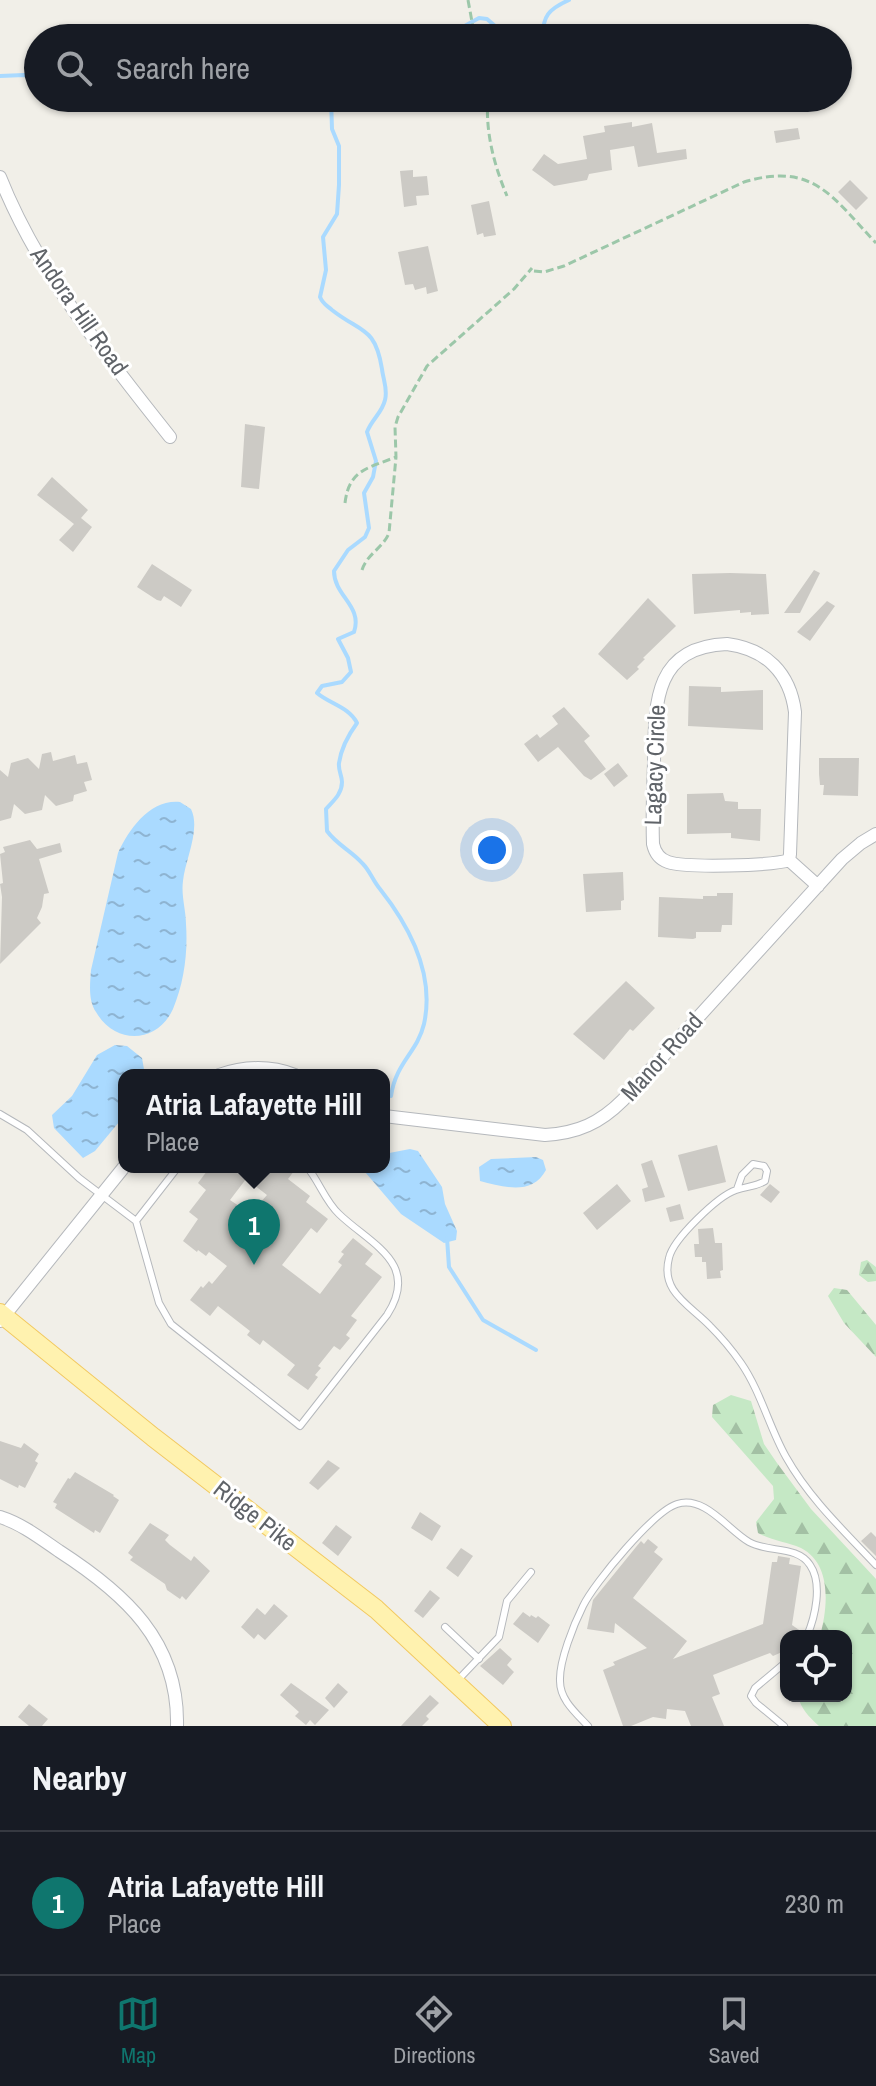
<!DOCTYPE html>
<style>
body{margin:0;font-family:"Archivo Narrow",sans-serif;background:#242831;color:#f1f3f6}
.controls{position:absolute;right:24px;bottom:24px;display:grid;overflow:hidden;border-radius:16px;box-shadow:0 2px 6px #0004}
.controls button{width:72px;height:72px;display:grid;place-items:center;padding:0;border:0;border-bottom:2px solid #363941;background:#171b24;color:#f1f3f6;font:40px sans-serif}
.you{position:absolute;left:492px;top:850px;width:28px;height:28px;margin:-20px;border:6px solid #fff;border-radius:50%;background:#1a73e8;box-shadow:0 0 0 12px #1a73e833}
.badge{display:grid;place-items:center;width:52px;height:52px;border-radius:50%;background:#0f766e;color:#fff;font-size:26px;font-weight:700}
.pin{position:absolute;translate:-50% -66px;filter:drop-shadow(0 2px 4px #0008)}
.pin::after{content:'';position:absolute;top:42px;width:28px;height:24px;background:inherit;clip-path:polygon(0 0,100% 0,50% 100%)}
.popup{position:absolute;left:118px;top:1069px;width:272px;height:104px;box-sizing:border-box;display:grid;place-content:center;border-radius:16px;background:#171b24;filter:drop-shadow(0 2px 6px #0005);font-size:26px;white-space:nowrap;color:#9ea1a6}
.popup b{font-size:30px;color:#f1f3f6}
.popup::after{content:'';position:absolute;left:50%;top:100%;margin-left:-16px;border:16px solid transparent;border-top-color:#171b24}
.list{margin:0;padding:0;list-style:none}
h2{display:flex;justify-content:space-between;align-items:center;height:104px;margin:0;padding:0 32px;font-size:34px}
h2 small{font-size:26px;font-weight:400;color:#9ea1a6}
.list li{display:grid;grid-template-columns:52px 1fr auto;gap:24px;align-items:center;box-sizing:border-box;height:144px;padding:0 32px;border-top:2px solid #363941}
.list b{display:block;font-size:30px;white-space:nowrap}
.list p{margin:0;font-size:26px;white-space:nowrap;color:#9ea1a6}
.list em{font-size:26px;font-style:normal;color:#9ea1a6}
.icon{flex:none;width:44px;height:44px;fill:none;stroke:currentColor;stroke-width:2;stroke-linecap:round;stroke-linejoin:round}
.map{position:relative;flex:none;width:876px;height:1726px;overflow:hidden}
.search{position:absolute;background:#171b24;box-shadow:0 2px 6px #0004;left:24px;right:24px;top:24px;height:88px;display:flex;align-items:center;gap:20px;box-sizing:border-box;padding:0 28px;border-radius:44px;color:#9ea1a6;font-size:30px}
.sheet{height:248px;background:#171b24}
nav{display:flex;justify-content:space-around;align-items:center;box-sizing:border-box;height:112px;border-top:2px solid #363941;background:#171b24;font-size:22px;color:#9ea1a6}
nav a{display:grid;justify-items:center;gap:4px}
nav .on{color:#0f766e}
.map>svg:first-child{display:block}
.forest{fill:url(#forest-firs)}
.water{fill:url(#water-ripples)}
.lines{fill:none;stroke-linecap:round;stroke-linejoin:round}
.stream{stroke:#aadaff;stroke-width:4}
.building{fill:#cccac5;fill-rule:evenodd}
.lane-casing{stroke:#b5b8bc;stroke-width:8}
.street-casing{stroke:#b5b8bc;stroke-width:14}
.primary-casing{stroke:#f2c960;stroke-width:20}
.path{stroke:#9cc7a9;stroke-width:3;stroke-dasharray:8 4;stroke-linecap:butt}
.lane{stroke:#fff;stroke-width:6}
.street{stroke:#fff;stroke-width:12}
.primary{stroke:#fff2af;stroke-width:18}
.labels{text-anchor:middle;stroke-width:6;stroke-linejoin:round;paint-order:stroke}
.street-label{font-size:24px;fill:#5f6368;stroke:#fff}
</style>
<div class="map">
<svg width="876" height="1726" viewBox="0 0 876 1726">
<defs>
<pattern id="forest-firs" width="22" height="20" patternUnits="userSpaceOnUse" patternTransform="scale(2)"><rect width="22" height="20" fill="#c5e8c5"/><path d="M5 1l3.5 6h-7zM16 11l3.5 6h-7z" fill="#a3c0a4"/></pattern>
<pattern id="water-ripples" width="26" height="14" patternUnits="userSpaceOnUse" patternTransform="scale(2)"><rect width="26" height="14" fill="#aadaff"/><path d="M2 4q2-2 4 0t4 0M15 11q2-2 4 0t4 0" fill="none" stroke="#8eb4d2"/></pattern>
</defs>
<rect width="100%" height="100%" fill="#f1efe8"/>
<path class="forest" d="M867,1260l9,7v14l-8,1 -9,-7 2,-13z
M834,1288l13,2 29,35v32l-32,-34 -16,-27z
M731,1395l20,6 13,43 13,19 34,46 65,70v147h-57c-10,-9 -18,-17 -21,-30h48v-60h-26c8,-29 12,-72 -19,-88 -14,-6 -29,-7 -43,-15l-2,-11 18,-23 -1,-13 -61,-69 1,-12z"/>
<path class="water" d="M180,802l11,7c10,20 -6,51 -8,72 -2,15 3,29 3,43 2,29 -2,59 -13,85 -16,35 -58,36 -77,3 -8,-12 -6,-28 -5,-42l27,-117c11,-24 32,-54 62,-51z
M115,1045l12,1 15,12 3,17h-21v41l-29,35 -12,7 -29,-30 -2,-13 20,-19 25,-41z
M410,1149l8,2 24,36 3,17 12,27 -1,9 -12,3 -43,-29 -36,-42 1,-5h18v-13z
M536,1157l7,3 3,10c-14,26 -42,17 -66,11l-1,-14 12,-8z"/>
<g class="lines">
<path class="stream" d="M443,38l36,-20 8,1 22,19
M543,38c-1,-22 6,-29 26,-38
M0,76l24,-1 14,3
M331,98l1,31 7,17v39l-2,29 -14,23 3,33 -6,27c3,7 6,8 12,13 29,23 43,16 50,59 1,10 6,20 3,31 -3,13 -13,19 -18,32l9,29 -3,16 -9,16 5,35 -4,9 -17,13 -14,21c0,25 29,35 20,61l-16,7 10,19 3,14 -9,10 -20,4 -5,7c13,11 32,14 40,30 -8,11 -16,26 -18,40 -1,7 3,13 3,19 0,12 -9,19 -16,27l1,22c10,14 25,20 36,33 7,7 10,17 17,25 30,38 55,85 44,135 -7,29 -28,38 -33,72
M384,1140v-1
M384,1148l3,11
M447,1238l2,29 34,53 53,30"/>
</g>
<path class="building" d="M632,122v5l20,-4 5,30 29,-4 1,10 -49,8 -4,-21 -24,4 2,20 -23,4 -2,6 -33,6 -22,-16 12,-16 14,10 29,-5 -4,-23 22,-4 -1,-6z
M798,128l2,11 -24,4 -2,-12z
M413,170v7l14,-1 2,19 -13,1 1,9 -13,2 -4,-36z
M850,180l18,18 -12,12 -18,-18z
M489,201l7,34 -12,2 -1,-4 -6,2 -6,-30z
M428,246l10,45 -11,3 -1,-7 -11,3 -2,-6 -8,1 -7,-33z
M245,424l20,3 -6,62 -18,-2z
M52,477l36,33 -7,8 11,9 -19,25 -14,-12 15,-16 -37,-29z
M152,564l40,26 -11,17 -17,-11 -3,5 -4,-1 -20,-13z
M814,570l6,3 -20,40h-16z
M730,573l36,1 3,40 -18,1v-3l-11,1v-3l-46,4 -2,-40z
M648,598l28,28 -33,32 2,1 -8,8 2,2 -12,11 -29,-26z
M827,601l8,5 -25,35 -13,-9z
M689,686l32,1v5l42,-2v40l-75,-4z
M564,707l26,29 -6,5 22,28 -15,11 -7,-4 -26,-29 -20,15 -14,-18 13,-10 3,4 18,-14 -6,-8z
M51,752l2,9 22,-6 2,9 10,-2 5,18 -8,2 3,9 -13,4 -1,6 -17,5 -11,-11 -3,15 -17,4 -11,-10 -3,14 -11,3v-51l8,7 3,-14 17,-5 11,11 3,-15z
M819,758h40l-1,38 -35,-1 1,-10h-4l-1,-11z
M618,763l10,13 -14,11 -10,-13z
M723,793l2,8 13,1v7h23l-1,32 -29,-3v-5l-44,1v-40z
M30,840l7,9 23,-6 2,9 -23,7 10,34 -5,1 -2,13 -5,11 4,5 -41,41 2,-67 -2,-13 3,-1 -3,-29 5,-2 -2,-5z
M623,872l1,28 -3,1v9l-35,2 -3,-38z
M717,893h16l-1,32h-10l-1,7h-25v6l-3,1 -35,-2 1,-40 44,2v-3h14z
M626,981l29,27 -22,23 -3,-2 -26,31 -31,-26z
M717,1145l9,37 -38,9 -10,-36z
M652,1160l13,37 -20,5 -3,-13 6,-2 -7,-23z
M210,1167h87l-9,12 22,17 -4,6 22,17 -11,14 -6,-5 -29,37 38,29 22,-29 -4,-3 6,-8 -3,-2 12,-14 20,16 -8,10 17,13 -31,39 6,4 -11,15 4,3 -10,12 -6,-4 -16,20 3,2 -6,7 3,2 -10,13 -21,-15 8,-10 -32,-25 -3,5 -13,-10 3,-4 -32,-25 -8,10 -20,-16 11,-14 2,2 6,-7 3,3 15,-18 -18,-14 -3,4 -8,-6 -1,2 -14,-11 15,-22 -9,-7 17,-22 -8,-7zM246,1179l21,16 -7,8 14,11 -19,25 -26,-20 10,-13 -9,-6z
M617,1184l14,17 -34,29 -14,-17z
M770,1184l10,8 -9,11 -11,-8z
M680,1204l4,15 -14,3 -4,-14z
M713,1228l2,15h7l1,27 -3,1 1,7 -14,1 -1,-17h-4v-5h-7l-1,-13h5l-1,-15z
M0,1441l21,7 3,-5 15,11 -4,7 3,2 -13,25 -6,-3 -1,3 -18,-9z
M328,1460l12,8 -22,22 -9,-7z
M75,1472l39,23 -1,1 6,4 -19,33 -5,-3 -1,3 -39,-25 2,-4 -4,-2 15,-24 2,1z
M420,1512l21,14 -9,15 -21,-13z
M150,1523l19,12 -4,5 5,5 21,16 3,-5 16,15 -24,29 -4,-4 -2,3 -13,-9 -2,-6 -35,-24 3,-3 -5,-4z
M336,1525l16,12 -14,19 -16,-13z
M871,1532l5,5v19l-15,-15z
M648,1539l10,8 -4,5 9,7 -30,39 54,43 -14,18 90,-35 9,-62h5l1,-6 12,2 -1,6 12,2 -9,59 10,7 -1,4h-15v11l-4,5 -9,4 -3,-3 -57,22 7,19 -8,3 12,29h-33l-6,-15 -18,-2 -1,10 -13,-2 -22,9h-8l-20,-56 12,-5 -2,-3 34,-14 -32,-25 -1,10 -27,-4 6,-29 43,-53 5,-6 3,3z
M461,1548l12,8 -15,21 -12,-9z
M430,1590l10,8 -17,20 -9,-7z
M274,1604l14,12 -23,24 -7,-6 -4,5 -13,-12 16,-19 8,7z
M523,1612l7,5 1,-2 5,3 2,-2 12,9 -12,18 -25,-19z
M500,1648l12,11 -5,6 7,7 -11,13 -23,-19z
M291,1683l38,27 -14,15 -5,-5 -4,5 -11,-9 4,-4 -19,-17z
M338,1683l10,9 -14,16 -9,-10z
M430,1695l9,8 -13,13 3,3 -7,7h-21z
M29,1704l19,15 -6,7h-13l-11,-9z"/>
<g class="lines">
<g class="lane-casing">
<path id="lane" d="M0,1114l27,16 52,48 57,43 23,82 12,21 129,102 87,-111c34,-52 -17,-71 -48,-101 -14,-13 -20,-33 -32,-47
M737,1189l5,-14 11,-11 11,2 3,5 -2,10c-10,6 -18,5 -29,9 -18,6 -63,49 -67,68 -9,34 21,47 41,68 11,11 22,24 31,37 20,29 28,64 45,94 23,41 58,74 90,108
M136,1221l42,-54
M445,1627l34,32
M456,1682l43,-45 8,-36 24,-29
M588,1726c-12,-13 -28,-26 -28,-45 -1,-20 14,-57 23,-75 11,-23 71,-95 94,-102 28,-9 51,26 72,38 19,11 48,3 61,23 13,19 5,52 -3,71
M784,1726l-28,-23 -5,-7 4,-8 31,-26"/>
</g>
<g class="street-casing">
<path id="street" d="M0,177c38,96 106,179 170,260
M727,644c39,5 63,29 68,68l-5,142 -1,6c-17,6 -104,8 -121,2 -9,-3 -13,-9 -15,-18 -1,-27 0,-54 1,-81 1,-57 -2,-116 73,-119z
M789,860l29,26
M219,1075c26,-9 50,-10 76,0
M384,1116l161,19c33,-2 55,-12 78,-35l219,-241 19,-16 15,-9
M0,1321l124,-154
M0,1517c22,7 40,21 59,34 65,42 120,90 118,175"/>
</g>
<g class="primary-casing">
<path id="primary" d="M0,1313l153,124 223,172 126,117"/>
</g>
<path class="path" d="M468,0l7,38
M488,98c-3,33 6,67 19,98
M534,271l10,1 20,-6 180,-84c70,-21 89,16 132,61
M345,503c4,-34 24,-35 51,-46
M362,570c5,-16 21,-22 27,-37l7,-76 -1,-30 3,-10 29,-51 87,-77 18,-21"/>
<use href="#lane" class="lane"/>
<use href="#street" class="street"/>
<use href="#primary" class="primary"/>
</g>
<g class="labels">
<g class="street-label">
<text transform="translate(79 311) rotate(55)" y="8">Andora Hill Road</text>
<text transform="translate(655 765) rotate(-88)" y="8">Lagacy Circle</text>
<text transform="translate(662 1057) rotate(-48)" y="8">Manor Road</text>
<text transform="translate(255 1516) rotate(38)" y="8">Ridge Pike</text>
</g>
</g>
</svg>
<div class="controls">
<button><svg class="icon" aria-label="locate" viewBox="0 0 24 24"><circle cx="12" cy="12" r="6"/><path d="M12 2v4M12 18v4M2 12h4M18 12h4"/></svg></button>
</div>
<div class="you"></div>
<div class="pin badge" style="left:254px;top:1265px">1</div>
<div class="popup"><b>Atria Lafayette Hill</b>Place</div>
<div class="search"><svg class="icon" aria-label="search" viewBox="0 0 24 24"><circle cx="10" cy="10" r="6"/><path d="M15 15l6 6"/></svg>Search here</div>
</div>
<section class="sheet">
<h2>Nearby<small></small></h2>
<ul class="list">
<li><span class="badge">1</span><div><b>Atria Lafayette Hill</b><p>Place</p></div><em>230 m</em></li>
</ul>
</section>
<nav>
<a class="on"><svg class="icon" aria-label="map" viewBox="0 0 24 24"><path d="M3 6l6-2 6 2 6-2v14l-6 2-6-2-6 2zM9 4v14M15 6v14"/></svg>Map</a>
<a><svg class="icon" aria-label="directions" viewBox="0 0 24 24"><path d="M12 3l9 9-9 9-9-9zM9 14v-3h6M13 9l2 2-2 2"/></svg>Directions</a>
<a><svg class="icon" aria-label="saved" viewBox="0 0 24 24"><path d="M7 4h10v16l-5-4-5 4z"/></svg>Saved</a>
</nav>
